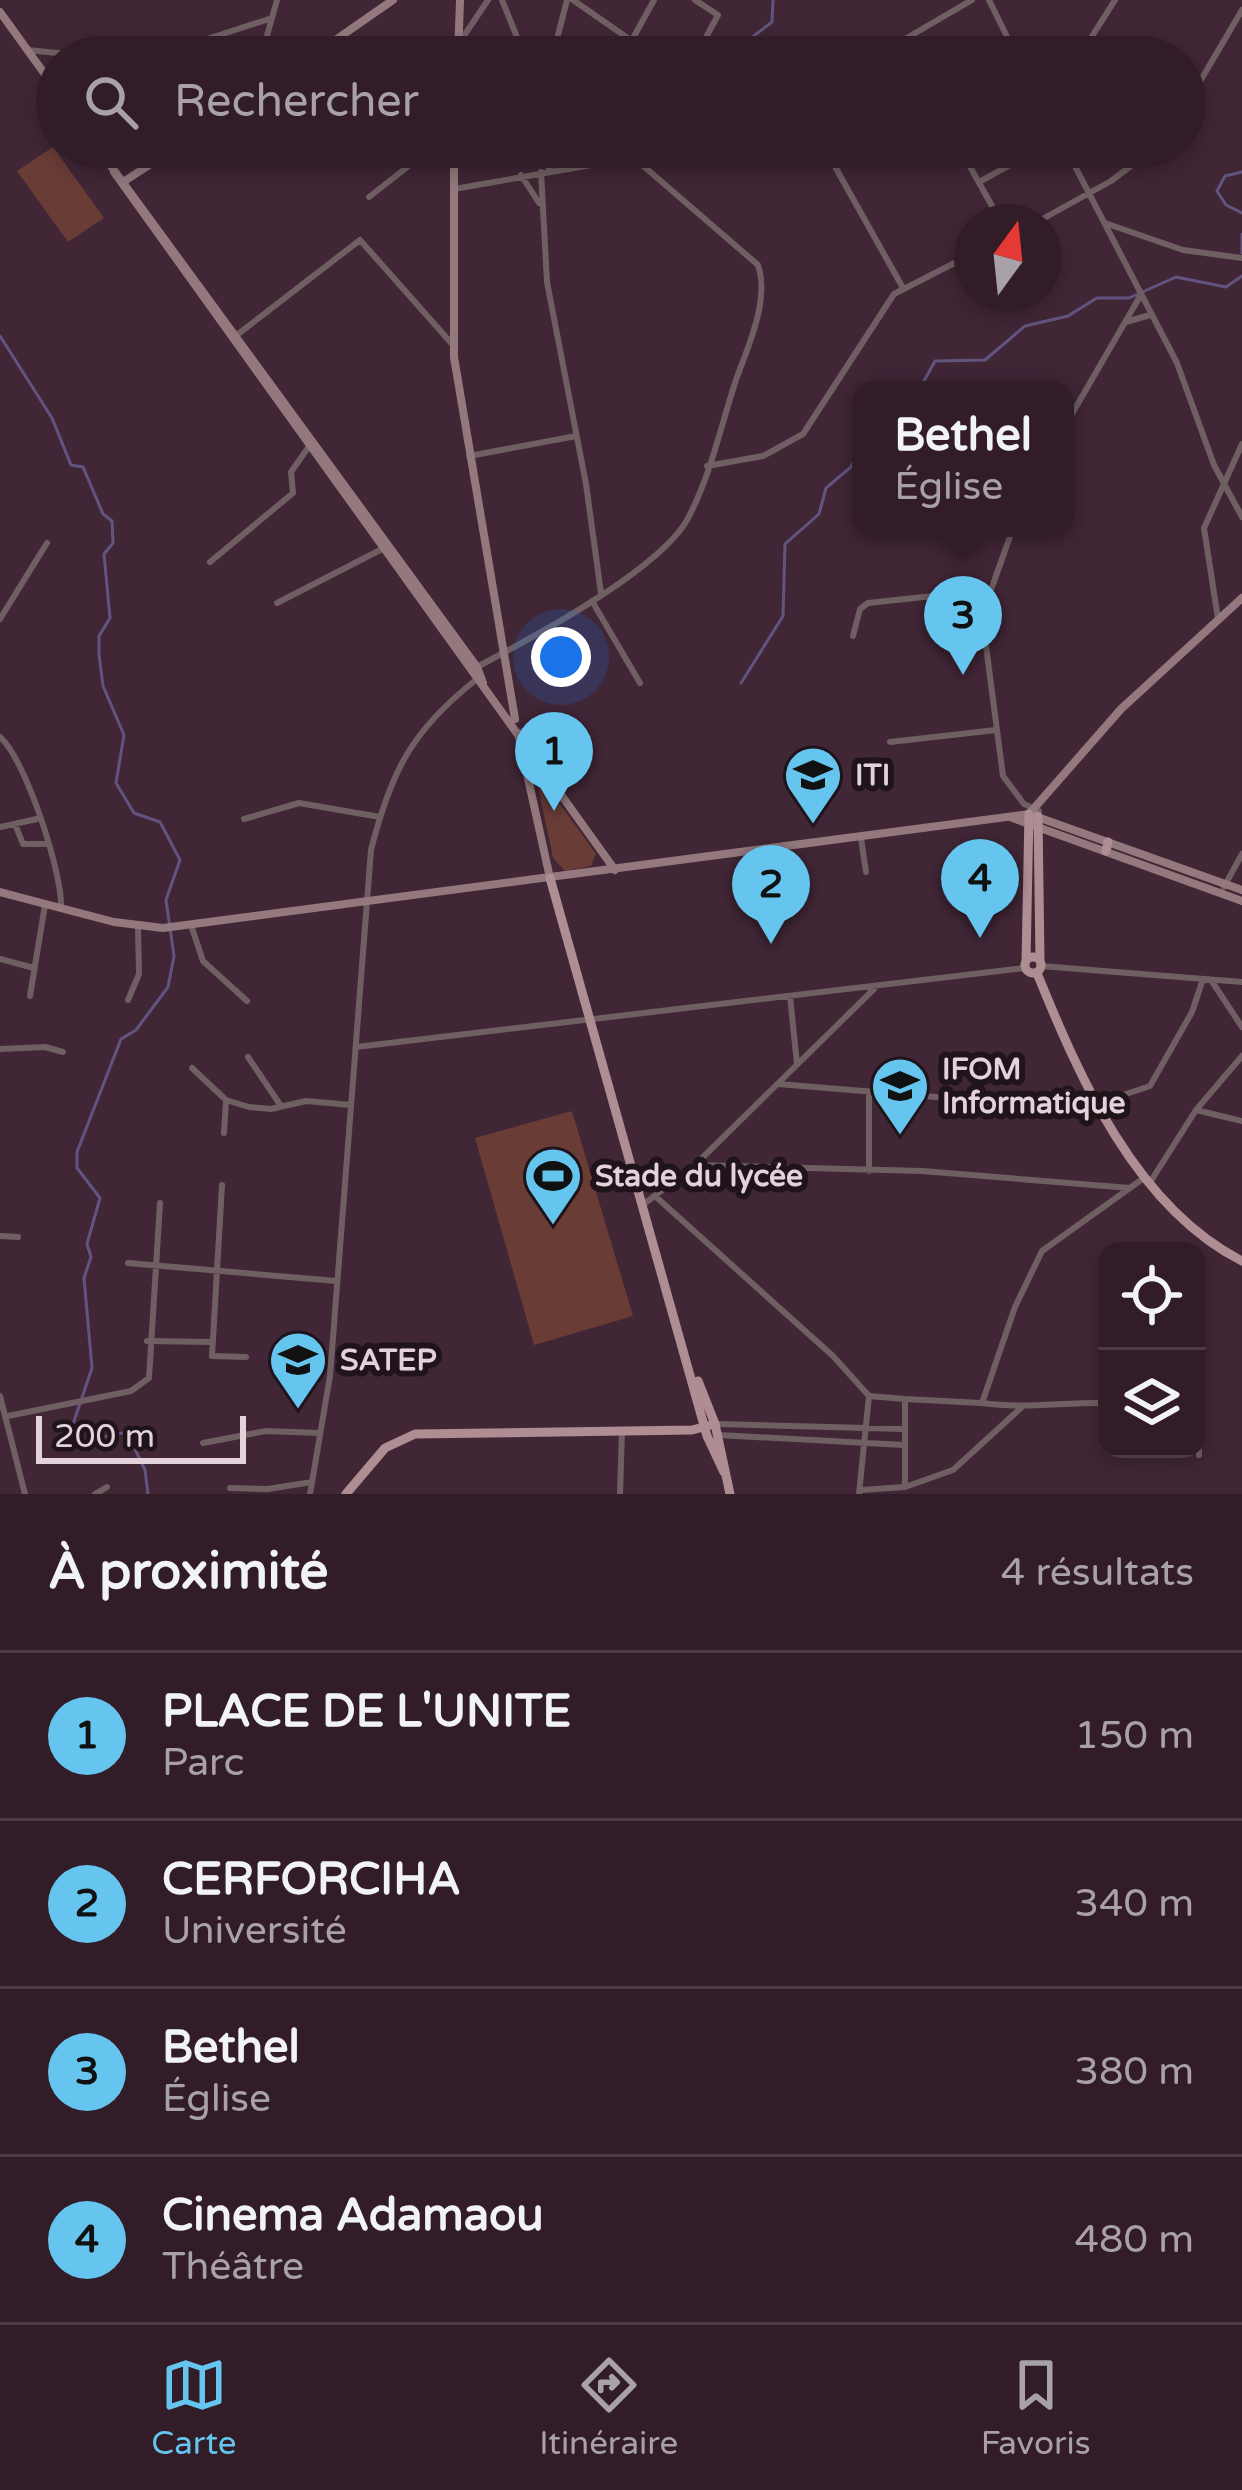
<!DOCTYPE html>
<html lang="fr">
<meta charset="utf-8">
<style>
body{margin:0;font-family:"Varela Round",sans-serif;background:#3d2934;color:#f1f3f6}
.controls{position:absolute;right:36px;bottom:36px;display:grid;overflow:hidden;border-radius:24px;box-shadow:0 6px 18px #0003}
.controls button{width:108px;height:108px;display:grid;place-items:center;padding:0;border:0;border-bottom:3px solid #4c3a45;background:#311c28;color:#f1f3f6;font:60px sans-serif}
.compass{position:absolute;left:954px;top:204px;width:108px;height:108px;border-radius:50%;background:#311c28;box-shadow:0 6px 18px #0003;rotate:15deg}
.scale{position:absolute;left:36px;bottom:30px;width:210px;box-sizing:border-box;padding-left:12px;border:6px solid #e3d1db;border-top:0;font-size:33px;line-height:42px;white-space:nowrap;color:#e3d1db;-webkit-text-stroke:9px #20141b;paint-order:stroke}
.you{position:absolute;left:561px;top:657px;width:42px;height:42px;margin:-30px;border:9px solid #fff;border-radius:50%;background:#1a73e8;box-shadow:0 0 0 18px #1a73e833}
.badge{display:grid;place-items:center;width:78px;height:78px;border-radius:50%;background:#65c5ee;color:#111;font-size:39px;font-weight:700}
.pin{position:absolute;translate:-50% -99px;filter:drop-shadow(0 3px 6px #0008)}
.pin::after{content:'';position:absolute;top:63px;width:42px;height:36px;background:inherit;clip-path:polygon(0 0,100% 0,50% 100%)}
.popup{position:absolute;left:852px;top:381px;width:222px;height:156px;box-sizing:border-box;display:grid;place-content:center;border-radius:24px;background:#311c28;filter:drop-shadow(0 3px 9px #0005);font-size:39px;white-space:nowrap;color:#a8a1a8}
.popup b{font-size:45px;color:#f1f3f6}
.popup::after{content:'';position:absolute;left:50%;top:100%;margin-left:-24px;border:24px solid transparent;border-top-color:#311c28}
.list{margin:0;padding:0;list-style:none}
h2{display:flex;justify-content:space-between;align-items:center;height:156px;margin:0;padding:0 48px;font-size:51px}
h2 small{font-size:39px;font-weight:400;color:#a8a1a8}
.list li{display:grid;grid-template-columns:78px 1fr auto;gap:36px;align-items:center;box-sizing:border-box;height:168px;padding:0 48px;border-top:3px solid #4c3a45}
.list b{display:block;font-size:45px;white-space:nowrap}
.list p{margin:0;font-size:39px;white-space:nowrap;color:#a8a1a8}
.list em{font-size:39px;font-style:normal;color:#a8a1a8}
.icon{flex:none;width:66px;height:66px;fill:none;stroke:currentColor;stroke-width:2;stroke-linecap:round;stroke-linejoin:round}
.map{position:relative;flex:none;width:1242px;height:1494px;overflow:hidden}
.search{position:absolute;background:#311c28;box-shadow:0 6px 18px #0003;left:36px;right:36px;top:36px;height:132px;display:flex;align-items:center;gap:30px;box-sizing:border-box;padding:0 42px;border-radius:66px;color:#a8a1a8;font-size:45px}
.sheet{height:828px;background:#311c28}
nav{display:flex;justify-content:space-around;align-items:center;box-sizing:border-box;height:168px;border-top:3px solid #4c3a45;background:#311c28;font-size:33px;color:#a8a1a8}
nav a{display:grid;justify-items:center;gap:6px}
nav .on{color:#65c5ee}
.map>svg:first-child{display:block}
.green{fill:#693c36}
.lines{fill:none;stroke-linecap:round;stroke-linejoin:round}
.stream{stroke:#625480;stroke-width:3}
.street{stroke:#705f62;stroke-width:6}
.secondary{stroke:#93797e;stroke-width:8}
.primary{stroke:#ae8d93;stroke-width:9}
.labels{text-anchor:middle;stroke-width:12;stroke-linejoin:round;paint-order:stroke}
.poi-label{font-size:30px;font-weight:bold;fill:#e3d1db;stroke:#20141b;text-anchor:start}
</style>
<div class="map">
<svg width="1242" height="1494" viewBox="0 0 1242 1494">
<rect width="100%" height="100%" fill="#412636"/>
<path class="green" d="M53,147l51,71 -36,24 -51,-71z
M534,768l62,86 -5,12 -26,5 -12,-13z
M572,1111l61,205 -99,29 -59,-207z"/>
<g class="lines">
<path class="stream" d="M726,57l46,-35 1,-22
M1242,172l-17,4 -8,15 9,14 16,8
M1242,234v19
M0,336l52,82 19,47 12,2 20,47 9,7 1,22 -9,11 6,64 -11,18v19l4,31 21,49 -8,48 18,30 26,9 20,38 -14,40 8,56 -6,31 -32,43 -15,9 -44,113v16l23,30 -13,46 4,13 -7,21 8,90 -22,65 11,9 46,-10 18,38 3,24
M919,390l16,-29 50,-1 40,-34 43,-10 29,-18h32l47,-21 50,10 16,-11
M741,683l42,-67 2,-72 34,-30 7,-26 25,-21 10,-23"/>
<path class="street" d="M502,0l23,57
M573,0l59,41
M989,0l28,57
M632,40l22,-40
M459,43l29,-43
M636,49l60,7 22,-41 -23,-15
M27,50l72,7
M179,57l22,-16 68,-22
M261,57l16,-57
M544,57l13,-18 10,-39
M874,57l98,-57
M1079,57l36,-57
M1185,107l57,-97
M535,147l16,24
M824,147l79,141
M959,147l42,75
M1065,147l112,216 37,102 28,52
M541,172l6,110 39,202 15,109
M521,175l18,28
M979,182l64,-35
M454,189l149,-26 55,-16
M369,197l64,-50
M1037,222l74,-41 45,-34
M1105,223l78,27 59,8
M1126,322l24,-7
M233,338l127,-98 93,105
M1065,426l74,-128
M469,456l107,-20
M707,466l56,-10 40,-22 91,-140 78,-40
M1013,528l-27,76v42l17,130 21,28 15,7
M210,562l83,-69 -2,-21 19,-27
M592,601l48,82
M277,603l109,-56
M0,619l47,-76
M1218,619l-14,-91 38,-84
M853,636l7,-27 8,-6 121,-13
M477,667c53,-28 181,-96 210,-147 23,-42 34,-95 49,-140 12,-34 34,-80 22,-115l-125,-108
M0,737c25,21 63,137 61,171
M890,742l106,-12
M244,819l55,-16 81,14
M15,824l8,20h26
M0,827l37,-8
M861,838l5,34
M1224,887l18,-33
M191,925l12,36 44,40
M0,959l34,9
M1041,966l201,16
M1211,980l31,47
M30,996l15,-91
M790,996l7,68
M128,1000l11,-26 -1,-47
M356,1047l669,-79
M0,1049l45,-2 18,5
M248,1057l33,49
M192,1068l34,32 23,7 22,2 35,-8 45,4
M778,1084l303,25 69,-23 42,-74 11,-33
M1196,1110l46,11
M224,1133l2,-33
M695,1165l227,6 208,17
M869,1171v-77
M1149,1184l47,-74 46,-54
M222,1185l-10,171 34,1
M655,1196l178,160 36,40 -10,98
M644,1204l51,-39 179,-176
M0,1236l18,1
M128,1263l208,18
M147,1341l63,1
M0,1396l25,98
M905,1399l77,4 33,-96 27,-56 99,-71
M982,1403c41,6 82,-1 125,0
M8,1416l123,-25 18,-13 11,-175
M1197,1418l2,37
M716,1424l189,5
M718,1435l186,10
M203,1443l63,-12 53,2
M905,1487l48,-17 69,-63
M230,1488l38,1 44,-7
M861,1490l44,-3v-88l-36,-3
M95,1494l12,-7
M310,1494l20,-118 41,-526c20,-79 41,-120 106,-171
M620,1494l2,-64"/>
<path class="secondary" d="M0,12l57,79
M311,57l82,-57
M458,57l2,-57
M97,147l380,520 6,16
M454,147v210l61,362
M114,172l501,698
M123,182l54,-35
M518,733l32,145
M1029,814l92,-105 121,-111
M1010,817l232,84
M0,892l114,30 49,6 866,-114 213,76"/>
<path class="primary" d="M1038,816l2,145
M1106,851l2,-9
M550,878l157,558 17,36
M1025 965a8 8 0 1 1 16 0a8 8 0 1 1-16 0Z
M1026,961l3,-147
M1037,973c43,106 99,234 205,288
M698,1381l17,43 15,70
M346,1494l39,-46 30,-14 277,-4 23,-6"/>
</g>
<defs>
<g id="university-pin" transform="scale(3)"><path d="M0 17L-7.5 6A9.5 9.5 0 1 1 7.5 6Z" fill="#65c5ee" stroke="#20141b"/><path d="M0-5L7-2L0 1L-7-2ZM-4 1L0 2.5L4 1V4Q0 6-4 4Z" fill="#111"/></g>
<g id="stadium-pin" transform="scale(3)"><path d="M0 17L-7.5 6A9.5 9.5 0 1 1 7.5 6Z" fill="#65c5ee" stroke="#20141b"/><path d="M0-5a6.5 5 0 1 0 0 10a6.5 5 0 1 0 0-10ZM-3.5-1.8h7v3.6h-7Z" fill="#111"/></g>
</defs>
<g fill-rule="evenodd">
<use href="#university-pin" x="813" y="775"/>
<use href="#university-pin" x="900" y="1086"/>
<use href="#stadium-pin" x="553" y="1176"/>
<use href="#university-pin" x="298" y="1360"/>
</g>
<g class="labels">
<g class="poi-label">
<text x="855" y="785">ITI</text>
<text x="942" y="1079">IFOM<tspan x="942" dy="34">Informatique</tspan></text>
<text x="595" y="1186">Stade du lycée</text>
<text x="340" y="1370">SATEP</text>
</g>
</g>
</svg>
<div class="controls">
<button><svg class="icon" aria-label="locate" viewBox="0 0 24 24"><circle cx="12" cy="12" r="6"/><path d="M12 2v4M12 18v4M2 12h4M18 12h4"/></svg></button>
<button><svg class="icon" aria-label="layers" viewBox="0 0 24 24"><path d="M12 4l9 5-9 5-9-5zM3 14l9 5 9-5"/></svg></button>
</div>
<svg class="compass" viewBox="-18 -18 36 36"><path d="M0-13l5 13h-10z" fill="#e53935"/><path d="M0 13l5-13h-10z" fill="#a8a1a8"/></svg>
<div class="scale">200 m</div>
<div class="you"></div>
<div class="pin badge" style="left:554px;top:811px">1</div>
<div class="pin badge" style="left:771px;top:944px">2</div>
<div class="pin badge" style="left:963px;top:675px">3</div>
<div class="popup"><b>Bethel</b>Église</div>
<div class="pin badge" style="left:980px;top:938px">4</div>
<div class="search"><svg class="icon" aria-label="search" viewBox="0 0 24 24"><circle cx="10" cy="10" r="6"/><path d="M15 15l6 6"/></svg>Rechercher</div>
</div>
<section class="sheet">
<h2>À proximité<small>4 résultats</small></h2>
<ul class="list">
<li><span class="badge">1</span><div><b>PLACE DE L'UNITE</b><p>Parc</p></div><em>150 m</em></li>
<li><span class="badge">2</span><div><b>CERFORCIHA</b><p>Université</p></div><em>340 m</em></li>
<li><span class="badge">3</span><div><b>Bethel</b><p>Église</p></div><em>380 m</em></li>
<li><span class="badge">4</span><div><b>Cinema Adamaou</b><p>Théâtre</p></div><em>480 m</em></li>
</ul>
</section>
<nav>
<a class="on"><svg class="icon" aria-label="map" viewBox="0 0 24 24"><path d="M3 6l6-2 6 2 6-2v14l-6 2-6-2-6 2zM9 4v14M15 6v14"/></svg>Carte</a>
<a><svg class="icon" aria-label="directions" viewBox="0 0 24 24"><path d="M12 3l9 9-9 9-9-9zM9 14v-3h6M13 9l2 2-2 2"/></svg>Itinéraire</a>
<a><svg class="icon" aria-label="saved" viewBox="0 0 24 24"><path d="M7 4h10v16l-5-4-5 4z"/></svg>Favoris</a>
</nav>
